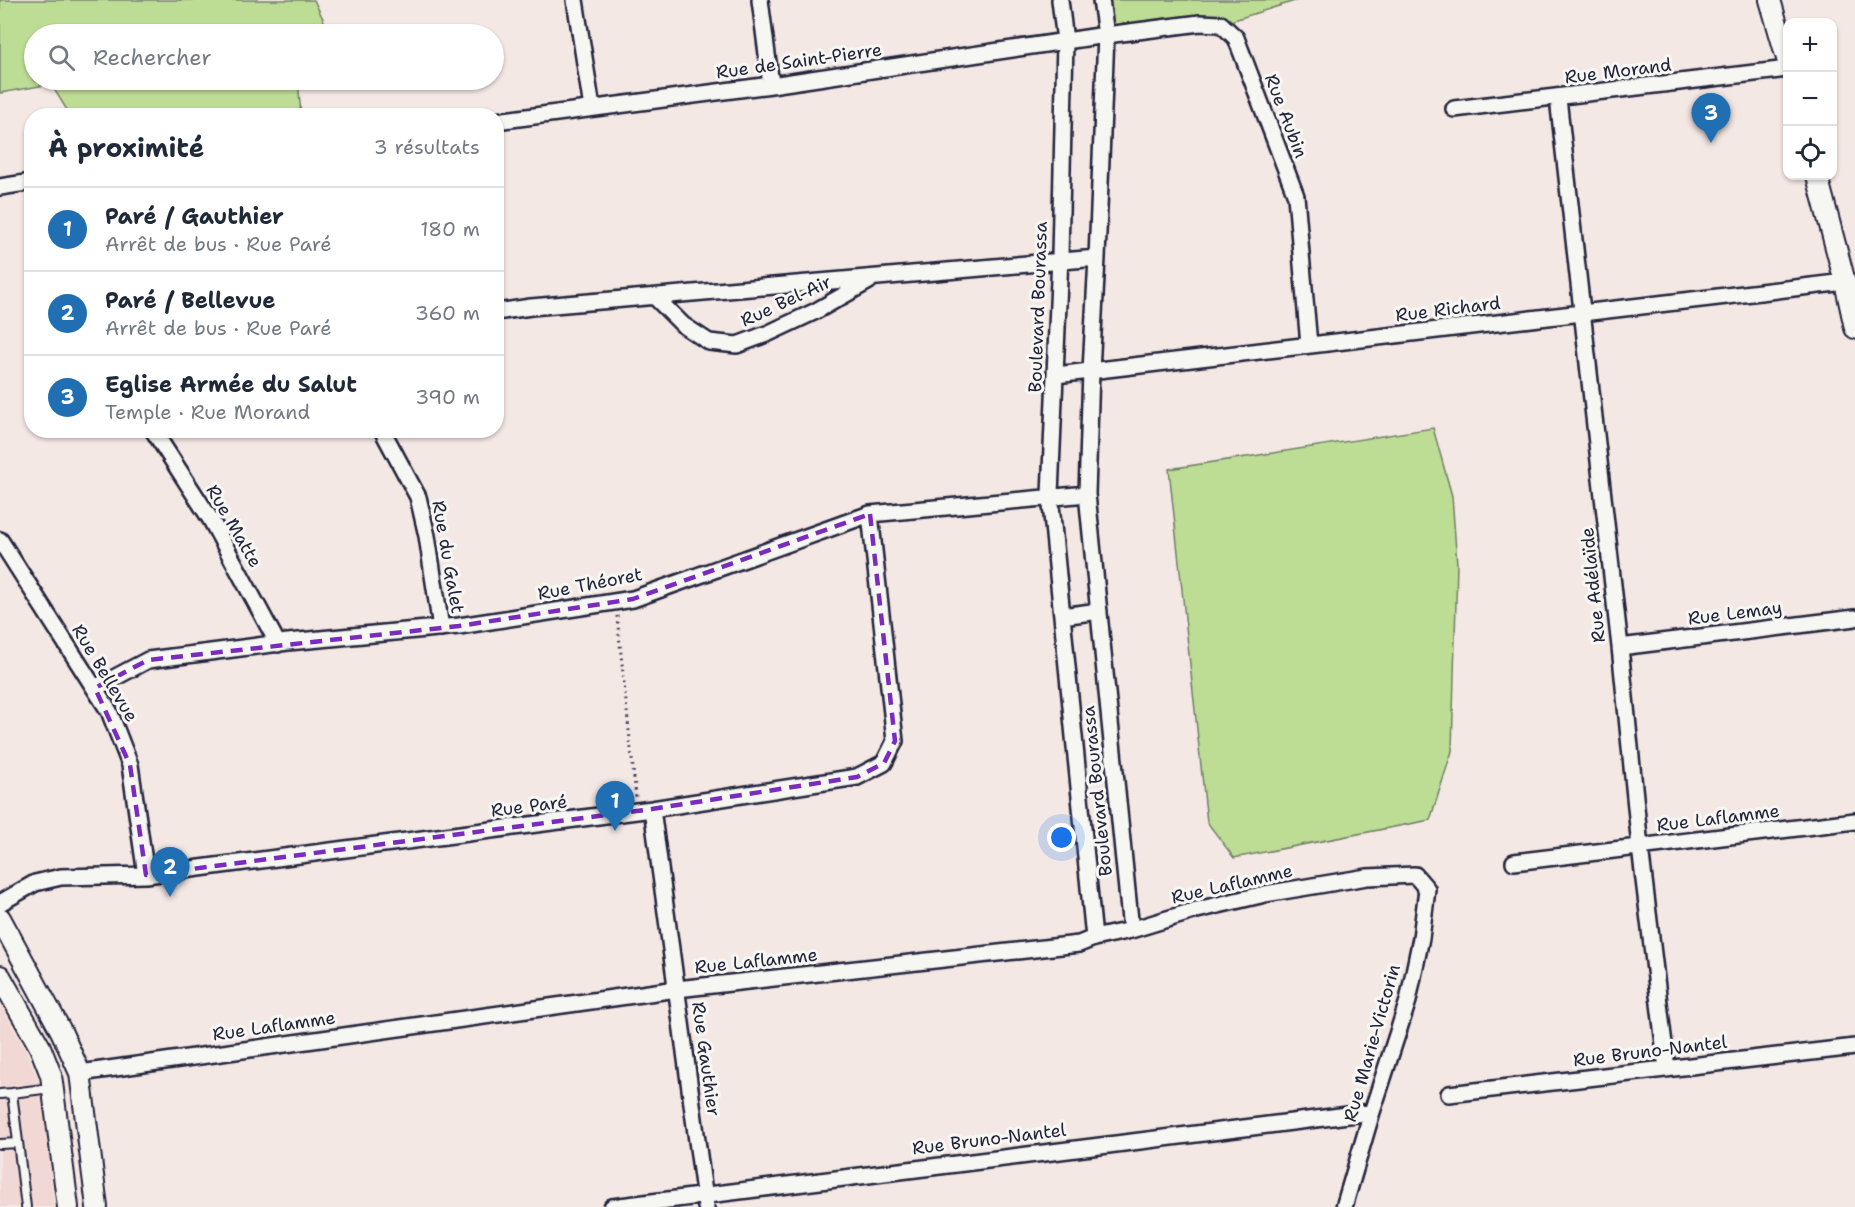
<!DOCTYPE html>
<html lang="fr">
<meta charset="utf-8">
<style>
body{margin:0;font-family:"Shantell Sans",sans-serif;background:#f6f6f7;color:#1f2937}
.controls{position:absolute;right:18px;top:18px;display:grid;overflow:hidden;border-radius:12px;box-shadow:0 2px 4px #0004}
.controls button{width:54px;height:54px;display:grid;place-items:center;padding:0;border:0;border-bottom:2px solid #e0e1e3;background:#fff;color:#1f2937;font:30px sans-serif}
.you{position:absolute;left:1062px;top:838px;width:21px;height:21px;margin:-15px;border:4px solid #fff;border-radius:50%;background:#1a73e8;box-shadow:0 0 0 9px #1a73e833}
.badge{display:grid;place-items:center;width:39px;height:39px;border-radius:50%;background:#1f6fb2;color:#fff;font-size:20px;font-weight:700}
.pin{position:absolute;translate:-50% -50px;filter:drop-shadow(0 2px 3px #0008)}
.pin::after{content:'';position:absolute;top:32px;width:21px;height:18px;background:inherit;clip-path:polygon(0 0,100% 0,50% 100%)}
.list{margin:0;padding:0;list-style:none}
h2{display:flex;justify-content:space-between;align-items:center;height:78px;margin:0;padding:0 24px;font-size:26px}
h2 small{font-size:20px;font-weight:400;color:#747a83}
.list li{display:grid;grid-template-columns:39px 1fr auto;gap:18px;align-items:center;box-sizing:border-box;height:84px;padding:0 24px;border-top:2px solid #e0e1e3}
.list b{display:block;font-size:22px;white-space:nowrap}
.list p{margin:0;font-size:20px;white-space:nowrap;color:#747a83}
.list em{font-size:20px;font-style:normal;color:#747a83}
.icon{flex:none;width:33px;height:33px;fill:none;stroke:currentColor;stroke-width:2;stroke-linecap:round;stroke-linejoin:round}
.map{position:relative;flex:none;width:1855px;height:1207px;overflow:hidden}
.search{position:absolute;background:#fff;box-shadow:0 2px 4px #0004;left:24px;top:24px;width:480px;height:66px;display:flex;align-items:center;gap:15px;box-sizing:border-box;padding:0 21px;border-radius:33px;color:#747a83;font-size:22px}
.panel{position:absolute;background:#fff;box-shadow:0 2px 4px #0004;left:24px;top:108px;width:480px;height:330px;border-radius:24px}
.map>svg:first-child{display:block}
.built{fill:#f2d8d5}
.green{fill:#bddc94;stroke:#707f68;stroke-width:1.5}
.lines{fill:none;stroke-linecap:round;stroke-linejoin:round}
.service-casing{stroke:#22223b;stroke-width:12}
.minor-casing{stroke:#22223b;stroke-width:20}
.tertiary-casing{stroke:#22223b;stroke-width:24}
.path{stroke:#22223b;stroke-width:3;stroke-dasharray:1.5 4.5;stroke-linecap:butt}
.service{stroke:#f6f6f2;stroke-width:8}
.minor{stroke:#f6f6f2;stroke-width:15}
.tertiary{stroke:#f6f6f2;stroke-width:20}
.marked{fill:none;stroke:#7b2cbf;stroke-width:4.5;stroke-dasharray:12 8;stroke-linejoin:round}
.labels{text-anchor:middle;stroke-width:6;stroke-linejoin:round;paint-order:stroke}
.street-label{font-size:18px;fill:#22223b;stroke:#f6f6f2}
</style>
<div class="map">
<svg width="1855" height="1207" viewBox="0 0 1855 1207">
<rect width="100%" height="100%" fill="#f4e8e5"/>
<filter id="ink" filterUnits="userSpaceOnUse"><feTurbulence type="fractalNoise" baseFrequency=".0167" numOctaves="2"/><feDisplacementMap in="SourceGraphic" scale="12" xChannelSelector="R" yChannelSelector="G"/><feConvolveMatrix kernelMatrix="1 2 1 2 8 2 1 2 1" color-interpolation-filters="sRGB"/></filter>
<g filter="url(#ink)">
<path class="built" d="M0,1004l27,48 12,30 6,37 9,88h-54z"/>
<path class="green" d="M0,0h314l10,21 -1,13h-289v46h264l3,35h-231l-19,-31 -51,9z
M1101,0h197l-77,24 -115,11z
M1433,428l19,68 5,68 -5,187 -22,69 -196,38 -27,-36 -38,-353z"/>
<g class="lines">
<g class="service-casing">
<path id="service" d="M0,1094l12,-1
M0,1144l18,-1
M26,1207l-14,-114 39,-5"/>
</g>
<g class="minor-casing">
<path id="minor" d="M575,0l17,108
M760,0l11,85
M1060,0l5,41 -5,215 -10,239 44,443
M1101,0l5,35 -9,223 -6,113 -4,123 44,436
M1558,98l62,549 20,200 27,222
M1454,109l334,-40
M496,121l275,-36 335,-50 94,-12 21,1 15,14 60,158 13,149
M0,187l32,-5
M655,297l28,28 26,17 28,3 32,-12 47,-22 53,-30
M496,312l35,-5 566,-49
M1056,375l789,-93
M153,430l58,90 67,124
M382,430l36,67 9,39 14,92
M0,540l109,171 21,54 16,110
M1062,616l37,-5
M1620,647l235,-29
M95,688l53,-28 140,-18 171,-16 174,-27 237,-85 217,-20
M652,809l54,398
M1514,862l341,-41
M0,903l35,-20 26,-6 85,-2 506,-66 205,-32 27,-14 11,-22 -25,-227
M80,1073l597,-84 402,-45 15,-6 37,-8 66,-20 68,-16 102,-17 48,-2 12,14 -6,49 -13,63 -36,111 -28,95
M1449,1094l406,-47
M612,1207l760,-95"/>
</g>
<g class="tertiary-casing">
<path id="tertiary" d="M1770,0l18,62
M1817,176l28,106 10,46
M0,918l61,113 19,42 17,134
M0,976l40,71 11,28 17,132"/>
</g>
<path class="path" d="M617,616l19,181"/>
<use href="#service" class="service"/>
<use href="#minor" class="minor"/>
<use href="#tertiary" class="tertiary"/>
</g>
</g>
<path class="marked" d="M870,514l25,227 -11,22 -27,14 -205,32 -506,66 -16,-110 -35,-77 53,-28 311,-34 174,-27z"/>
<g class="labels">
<g class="street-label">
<text transform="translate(799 61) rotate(-8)" y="6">Rue de Saint-Pierre</text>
<text transform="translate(1618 71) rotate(-7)" y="6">Rue Morand</text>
<text transform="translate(1286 116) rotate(69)" y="6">Rue Aubin</text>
<text transform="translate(786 301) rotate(-25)" y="6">Rue Bel-Air</text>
<text transform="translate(1038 307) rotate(-88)" y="6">Boulevard Bourassa</text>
<text transform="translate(1448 309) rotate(-7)" y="6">Rue Richard</text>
<text transform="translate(234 526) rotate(60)" y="6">Rue Matte</text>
<text transform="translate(448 557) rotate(80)" y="6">Rue du Galet</text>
<text transform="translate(590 584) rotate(-11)" y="6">Rue Théoret</text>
<text transform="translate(1593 585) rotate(-96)" y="6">Rue Adélaïde</text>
<text transform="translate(1735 613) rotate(-7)" y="6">Rue Lemay</text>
<text transform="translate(105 673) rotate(59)" y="6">Rue Bellevue</text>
<text transform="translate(1097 791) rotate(-96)" y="6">Boulevard Bourassa</text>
<text transform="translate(529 806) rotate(-7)" y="6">Rue Paré</text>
<text transform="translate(1718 818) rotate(-7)" y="6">Rue Laflamme</text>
<text transform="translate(1232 884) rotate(-13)" y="6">Rue Laflamme</text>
<text transform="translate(756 961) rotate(-6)" y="6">Rue Laflamme</text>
<text transform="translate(274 1026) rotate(-8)" y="6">Rue Laflamme</text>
<text transform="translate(1372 1043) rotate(-74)" y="6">Rue Marie-Victorin</text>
<text transform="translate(1650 1051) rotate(-7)" y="6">Rue Bruno-Nantel</text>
<text transform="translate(706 1059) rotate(82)" y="6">Rue Gauthier</text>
<text transform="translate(989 1139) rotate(-7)" y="6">Rue Bruno-Nantel</text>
</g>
</g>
</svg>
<div class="controls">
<button>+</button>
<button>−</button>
<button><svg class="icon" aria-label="locate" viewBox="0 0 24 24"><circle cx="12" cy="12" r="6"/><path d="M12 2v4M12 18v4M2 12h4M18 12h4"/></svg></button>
</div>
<div class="you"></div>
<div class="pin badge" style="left:615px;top:831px">1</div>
<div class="pin badge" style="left:170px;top:897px">2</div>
<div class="pin badge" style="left:1711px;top:143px">3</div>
<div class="search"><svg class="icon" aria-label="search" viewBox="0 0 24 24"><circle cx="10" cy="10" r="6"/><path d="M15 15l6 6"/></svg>Rechercher</div>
<section class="panel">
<h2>À proximité<small>3 résultats</small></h2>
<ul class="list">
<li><span class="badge">1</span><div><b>Paré / Gauthier</b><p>Arrêt de bus · Rue Paré</p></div><em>180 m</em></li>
<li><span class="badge">2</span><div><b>Paré / Bellevue</b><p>Arrêt de bus · Rue Paré</p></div><em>360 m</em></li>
<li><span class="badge">3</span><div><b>Eglise Armée du Salut</b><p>Temple · Rue Morand</p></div><em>390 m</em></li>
</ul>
</section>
</div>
